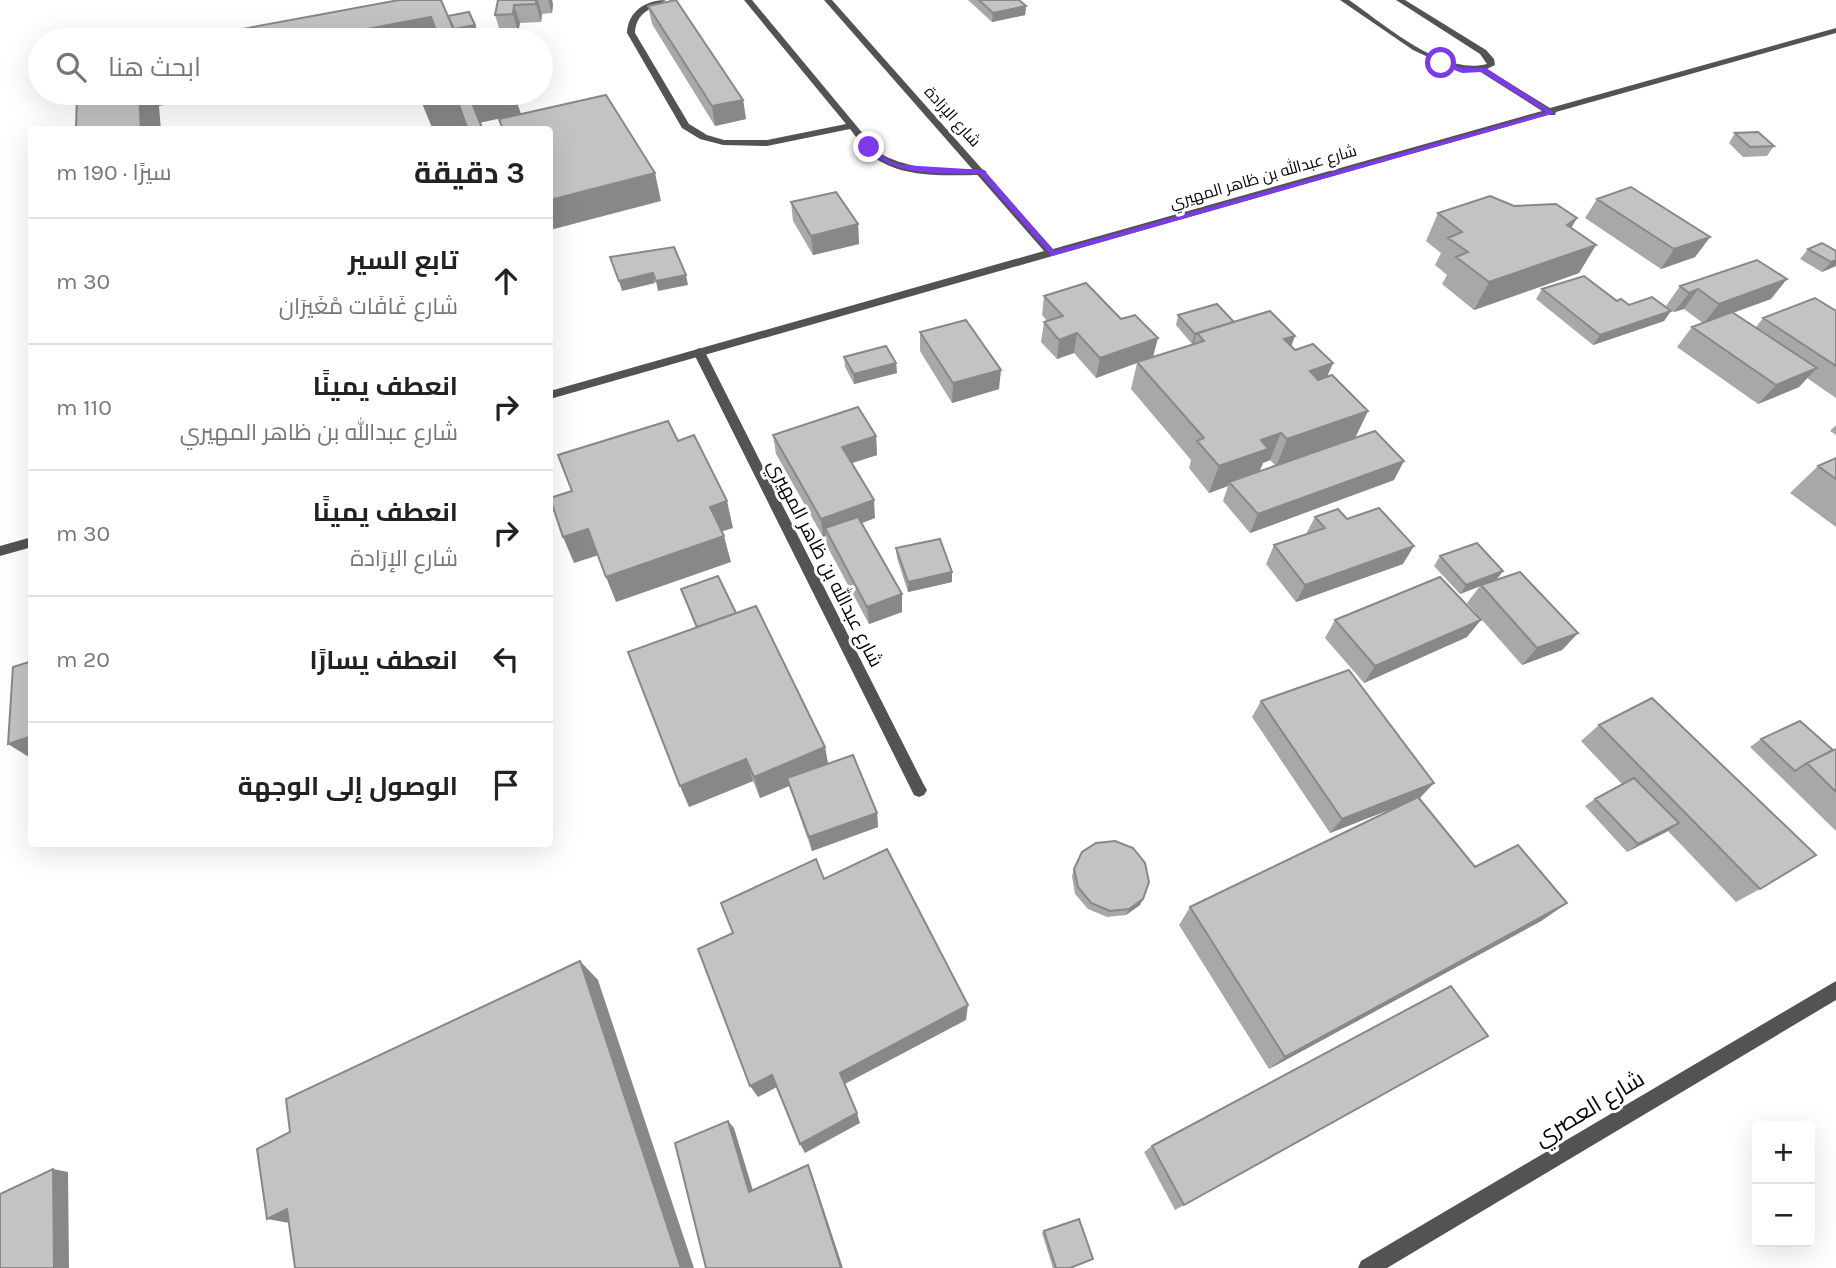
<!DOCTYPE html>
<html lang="ar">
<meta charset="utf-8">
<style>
body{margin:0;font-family:Karla,Cairo,sans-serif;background:#f2f2f2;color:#222;direction:rtl}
.controls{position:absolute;right:21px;bottom:21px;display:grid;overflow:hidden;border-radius:7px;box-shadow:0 7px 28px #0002}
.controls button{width:63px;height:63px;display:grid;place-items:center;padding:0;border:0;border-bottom:2px solid #e0e0e0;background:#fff;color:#222;font:35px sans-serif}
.stop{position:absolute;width:21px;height:21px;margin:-16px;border:5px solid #7c3aed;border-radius:50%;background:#fff}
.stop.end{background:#7c3aed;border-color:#fff;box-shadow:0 2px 7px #0008}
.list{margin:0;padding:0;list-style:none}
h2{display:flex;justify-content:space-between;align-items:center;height:91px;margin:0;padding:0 28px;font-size:30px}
h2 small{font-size:23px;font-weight:400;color:#767676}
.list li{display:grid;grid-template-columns:46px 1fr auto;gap:21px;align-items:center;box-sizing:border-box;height:126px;padding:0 28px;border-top:2px solid #e0e0e0}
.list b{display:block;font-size:26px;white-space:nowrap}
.list p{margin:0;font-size:23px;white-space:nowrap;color:#767676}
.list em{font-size:23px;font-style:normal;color:#767676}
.icon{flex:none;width:38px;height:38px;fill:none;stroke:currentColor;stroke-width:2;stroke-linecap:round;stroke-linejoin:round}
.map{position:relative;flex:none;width:1836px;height:1268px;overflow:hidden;direction:ltr}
.search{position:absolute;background:#fff;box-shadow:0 7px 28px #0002;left:28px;top:28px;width:525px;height:77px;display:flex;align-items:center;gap:18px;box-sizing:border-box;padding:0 24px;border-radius:38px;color:#767676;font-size:26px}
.panel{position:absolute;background:#fff;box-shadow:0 7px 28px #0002;left:28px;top:126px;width:525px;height:721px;border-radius:7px;direction:rtl}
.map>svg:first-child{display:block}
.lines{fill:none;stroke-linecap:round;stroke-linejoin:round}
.service{fill:#535353;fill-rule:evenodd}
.minor{fill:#535353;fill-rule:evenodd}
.wall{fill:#a8a8a8;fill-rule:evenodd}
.shaded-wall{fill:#888}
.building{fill:#c3c3c3;stroke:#888;stroke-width:2}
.route{fill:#7c3aed}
.labels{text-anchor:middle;stroke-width:6;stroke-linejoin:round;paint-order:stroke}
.far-street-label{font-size:16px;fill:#000;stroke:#fff}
.street-label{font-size:19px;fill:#000;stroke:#fff}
.near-street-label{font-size:23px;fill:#000;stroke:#fff}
</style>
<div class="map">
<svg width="1836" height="1268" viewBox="0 0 1836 1268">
<rect width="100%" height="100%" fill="#fff"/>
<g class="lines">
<path class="service" d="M666,0c-15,9 -30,12 -31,33l54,91 18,11 17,5h43l79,-16 -102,-124h8l127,153c33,18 67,17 103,16l5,3 -5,3c-35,0 -77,4 -107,-17 -10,-7 -18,-20 -25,-29l-83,17 -44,-1 -23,-6 -18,-11 -55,-95c1,-22 19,-33 39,-33z
M699,348l6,4 219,433 3,5 -3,5 -5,2 -5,-2 -221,-443z"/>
<path class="minor" d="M824,0h8l221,249 489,-138 -63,-40 -25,-2 -41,-19 -73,-50h9c35,24 93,76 138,64l-7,-10 -84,-54h9l81,50 8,9 1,6 -8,4 63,39 286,-80v5l-280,79 -1,3h-7l-998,284v-8l494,-140z
M32,537v10l-32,9v-10z
M1836,981v19l-449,268h-29l3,-7z"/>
</g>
<path class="wall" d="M498,0h54l1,5 -1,8 -10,1 -1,8 -21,1 -2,10 -17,1 -6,-19z
M968,0h51l7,6 -1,9 -33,7z
M648,6l95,94 3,19 -31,7 -63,-102z
M1735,133l39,13 -7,10 -24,1 -14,-14z
M1597,199l113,38 -15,20 -34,12 -76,-51z
M791,202l67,22 1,20 -46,11 -20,-34z
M1438,213l133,15 25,17 -17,28 -105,37 -32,-26 5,-9 -12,-10 6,-12 -15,-12z
M1822,243l14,23 -14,6 -22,-13 8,-10z
M1680,286l91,13 -38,14 23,14 7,-9 73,-7v87l-29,-20 -8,9 -41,17 -81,-57 15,-20 11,-4 -19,-14 -10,3 -8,-6z
M1542,289l75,12 12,4 42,6 -7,10 -71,24 -57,-46z
M1044,296l109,61 41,-13h-2l-16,-19 2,-10 56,7 57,25 4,3 38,13 -6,14 41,34 -13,27 39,42 -144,53 -27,-32 5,-15 -19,7 -20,-25 2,-8 -60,-71 6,-26 -41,15 -22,-25 -17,6 -16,-17 3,-20 3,-1 -5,-6zM1270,460l6,6 -17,5 4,-8z
M920,332l79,57 -47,14 -32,-52z
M844,357l52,6 1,10 -43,11 -9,-17z
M1836,425v10l-6,-4z
M773,435l103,1 1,19 -25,8 23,55 -13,5 40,71v18l-33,12 -42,-78 -1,-10 -3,1 -47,-83z
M1836,458v69l-46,-34 28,-27z
M1315,517l32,2 56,45 -107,38 -30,-38 8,-19 32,-11z
M896,548l56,24v10l-44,10 -11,-34z
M1440,556l63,15 -7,9 82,53 -16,17 -40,15 -55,-62 13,-17 -20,8 -26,-28z
M681,589l55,24 89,134 3,17 49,49 1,14 -66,24 -23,-65 -29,12 -7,-17 -64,26 7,-179z
M1335,620l132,17 -103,46 -39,-45z
M1261,701l159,97h-1l56,69 92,36 -26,18 -272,148 -90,-144 11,-18 210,-102 -70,28 -78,-116z
M1599,725l161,164 -24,13 -68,-71 -41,21 -42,-46 10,-7 27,-15 -41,-43z
M1761,739l72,11 3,-1v82l-86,-84z
M1074,869l66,36 -14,10 -19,2 -19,-8 -13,-15 -3,-18z
M1152,1146l32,59 -9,5 -31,-58z
M1044,1231l26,37h-17l-11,-35z"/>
<path class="shaded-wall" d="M536,0h2l4,14 -1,8 -5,-18z
M548,0h4l1,5 -1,8z
M514,5l6,18 -2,10 -5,-19z
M1026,6l-1,9 -33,7 1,-9z
M431,17l9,23h-131z
M475,25l4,9 -22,5 -3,-10z
M139,93h88l-68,13 2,24h-20z
M468,93h46l7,21 -42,9z
M455,94l12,34 -6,2h-28l-12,-29z
M743,100l3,19 -31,7 -3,-20z
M655,173l6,28 -111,29v-30z
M1577,218l-16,28 6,-21z
M858,224l1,20 -46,11 -2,-19z
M1710,237l-15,20 -34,12 13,-20z
M1596,245l-17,28 -105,37 15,-28z
M1836,260v6l-14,6 9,-10z
M653,273l2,10 -33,8 -3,-10z
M686,275l2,10 -30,6 -2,-10z
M1787,279l-16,20 -67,24 15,-19z
M1698,289l-14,20 -10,3 15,-19z
M1671,311l-7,10 -71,24 7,-10z
M1077,333l-3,20 -17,6 2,-19z
M1197,333l-3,10 -2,1 3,-10z
M1295,336l-10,27 -1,-24z
M1158,338l-5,19 -57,21 4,-20z
M896,363l1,10 -43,11v-10z
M1333,363l-12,27 -11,-19z
M1817,368l-18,19 -41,17 18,-19z
M1001,370l-2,19 -47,14 1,-20z
M1368,411l-13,27 -79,28 11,-27z
M1281,433l-11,27 -7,3 -5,12 -29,7 -1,4 -19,7 10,-27 42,-26z
M876,436l1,19 -34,11 -1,-19z
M1404,461l-10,19 -144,53 8,-19z
M874,500l1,18 -46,17 -4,-7 1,8 -3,1 -2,-18z
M727,501l6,27 -16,5 -7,-26z
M588,529l11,26 -25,8 -11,-26z
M724,536l7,26 -115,40 -10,-25z
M1414,546l-11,18 -107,38 9,-17z
M1503,571l-7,9 -36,14 6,-9z
M952,572v10l-44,10v-10z
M902,594v18l-33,12 -2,-17z
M1481,620l-14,17 -103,46 11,-17z
M1578,633l-16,17 -40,15 15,-17z
M32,736v23l-24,-15z
M825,747l4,22 -42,9 2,8 -29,12 -6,-21z
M746,759l7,22 -64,26 -9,-21z
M1434,783l-14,15 -90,35 12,-14z
M877,813l1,14 -66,24 -3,-14z
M1679,823l-11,8 -41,21 11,-8z
M1143,899l-3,6 -14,10 3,-6z
M1567,903l-26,18 -272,148 16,-12z
M580,961l18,19 96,288h-13z
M968,1005l-2,15 -123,65 -3,-12z
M772,1075l7,11 -21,11 -8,-11z
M857,1113l3,10 -55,30 -5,-9z
M728,1121l6,7 21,69 -6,-5z
M808,1165l3,6 32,97h-2z
M53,1169l15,3 1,96h-15z
M287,1209l19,17 -39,-7z"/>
<path class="building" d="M399,0h42l17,40h-32l13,-2 -8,-21 -122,23h-126z
M498,0h38v4l-22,1 -1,9 -18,1z
M676,0l67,100 -31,6 -64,-100z
M979,0h40l7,6 -33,7z
M469,12l6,13 -21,4 -6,-13z
M489,34l3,6h-34z
M77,93h62l2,37h-65z
M418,93h50l15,37h-15l-13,-36 -34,7z
M606,95l49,78 -105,27v-70h-47l-4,-11z
M1758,132l16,14 -24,1 -15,-14z
M1631,187l79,50 -36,12 -77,-50z
M836,192l22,32 -47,12 -20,-34z
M1490,196l24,10 42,-2 21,14 -10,7 29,20 -107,37 -33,-25 12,-5 -20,-14 14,-6 -24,-19z
M1822,243l14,8v9l-5,2 -23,-13z
M674,247l12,28 -30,6 -3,-8 -34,8 -9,-24z
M1757,260l30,19 -68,25 -21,-15 -9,4 -9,-7z
M1584,276l33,25 4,-2 8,6 23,-8 19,14 -71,24 -58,-46z
M1086,283l35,36 14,-4 23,23 -58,20 -23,-25 -18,7 -15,-18 19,-6 -19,-20z
M1815,298l21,13v55l-73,-48z
M1217,304l17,18 -39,12 -17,-19z
M1270,311l25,25 -11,3 11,11 18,-6 20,19 -23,8 8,9 14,-5 36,36 -81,28 -6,-6 -20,7 7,9 -49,17 -22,-25 7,-3 -67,-76 67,-21 -7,-8z
M1732,312l85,56 -41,17 -84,-58z
M966,320l35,50 -48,13 -33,-51z
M886,346l10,17 -42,11 -10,-17z
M858,407l18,29 -34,11 32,53 -53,19 -48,-84z
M668,421l10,20 16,-6 33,66 -17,6 14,29 -118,41 -18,-48 -25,8 -13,-39 22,-7 -14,-36z
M1375,431l29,30 -146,53 -29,-32z
M1836,458v21l-18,-13z
M1379,508l35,38 -109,39 -31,-40 51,-17 -10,-11 23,-8 9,10z
M858,517l44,77 -35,13 -42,-79z
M940,539l12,33 -44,10 -12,-34z
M1477,543l26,28 -37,14 -26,-29z
M1520,572l58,61 -41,15 -56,-63z
M718,576l18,37 -39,14 -16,-38z
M1440,577l41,43 -106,46 -40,-46z
M756,606l69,141 -71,30 -8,-18 -66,27 -52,-134z
M32,661v75l-24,8 5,-77z
M1349,670l85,113 -92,36 -81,-118z
M1652,698l164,157 -56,34 -161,-164z
M1800,721l33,29 -26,13 -12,8 -34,-32z
M1836,749v43l-29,-29z
M853,755l24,58 -68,24 -22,-59z
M1634,778l45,45 -41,21 -43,-45z
M1418,797l57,70 43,-22 49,58 -282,154 -95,-150z
M1115,841l18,7 12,15 4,19 -6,17 -14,10 -19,2 -19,-8 -13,-16 -4,-18 8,-17 14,-9z
M887,849l81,156 -128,68 17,40 -57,31 -28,-69 -22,11 -52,-137 35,-16 -12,-30 95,-44 8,20z
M580,961l101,307h-386l-8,-59 -20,10 -10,-70 33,-17 -4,-33z
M1451,986l37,50 -304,169 -32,-59z
M728,1121l21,71 59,-27 33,103h-135l-31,-125z
M53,1169l1,99h-54v-74z
M1079,1219l14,40 -23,9h-14l-12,-37z"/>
<path class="route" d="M1439,61l24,7h23l69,45 -503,143 -72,-82c-41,-2 -85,4 -115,-27l7,-2 17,16 13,4 82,5 70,81 492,-139 -64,-40 -20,1 -23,-9z"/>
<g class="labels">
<g class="far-street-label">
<text transform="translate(953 116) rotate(48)" y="6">شارع الإرَادة</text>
<text transform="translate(1263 176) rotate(-16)" y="6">شارع عبدالله بن ظاهر المهيري</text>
</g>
<g class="street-label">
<text transform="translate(826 563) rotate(63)" y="7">شارع عبدالله بن ظاهر المهيري</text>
</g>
<g class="near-street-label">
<text transform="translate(1589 1108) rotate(-31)" y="8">شارع العصري</text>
</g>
</g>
</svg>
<div class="controls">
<button>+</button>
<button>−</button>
</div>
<div class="stop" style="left:1441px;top:63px"></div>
<div class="stop end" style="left:869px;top:147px"></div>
<div class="search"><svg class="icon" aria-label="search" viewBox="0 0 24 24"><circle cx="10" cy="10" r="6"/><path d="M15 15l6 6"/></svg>ابحث هنا</div>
<section class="panel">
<h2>3 دقيقة<small>سيرًا · 190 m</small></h2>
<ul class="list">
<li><svg class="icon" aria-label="ahead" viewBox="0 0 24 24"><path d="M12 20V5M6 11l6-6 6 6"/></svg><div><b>تابع السير</b><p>شارع غَافَات مْغَيرَان</p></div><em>30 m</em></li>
<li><svg class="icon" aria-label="right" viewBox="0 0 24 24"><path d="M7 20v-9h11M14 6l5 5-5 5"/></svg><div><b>انعطف يمينًا</b><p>شارع عبدالله بن ظاهر المهيري</p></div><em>110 m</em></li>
<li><svg class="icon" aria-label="right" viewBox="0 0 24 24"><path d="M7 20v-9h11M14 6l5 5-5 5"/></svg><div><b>انعطف يمينًا</b><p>شارع الإرَادة</p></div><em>30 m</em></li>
<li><svg class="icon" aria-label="left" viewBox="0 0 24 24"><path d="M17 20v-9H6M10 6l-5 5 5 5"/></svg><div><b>انعطف يسارًا</b></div><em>20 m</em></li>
<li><svg class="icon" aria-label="arrive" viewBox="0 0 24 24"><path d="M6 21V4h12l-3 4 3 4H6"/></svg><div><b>الوصول إلى الوجهة</b></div></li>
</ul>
</section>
</div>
